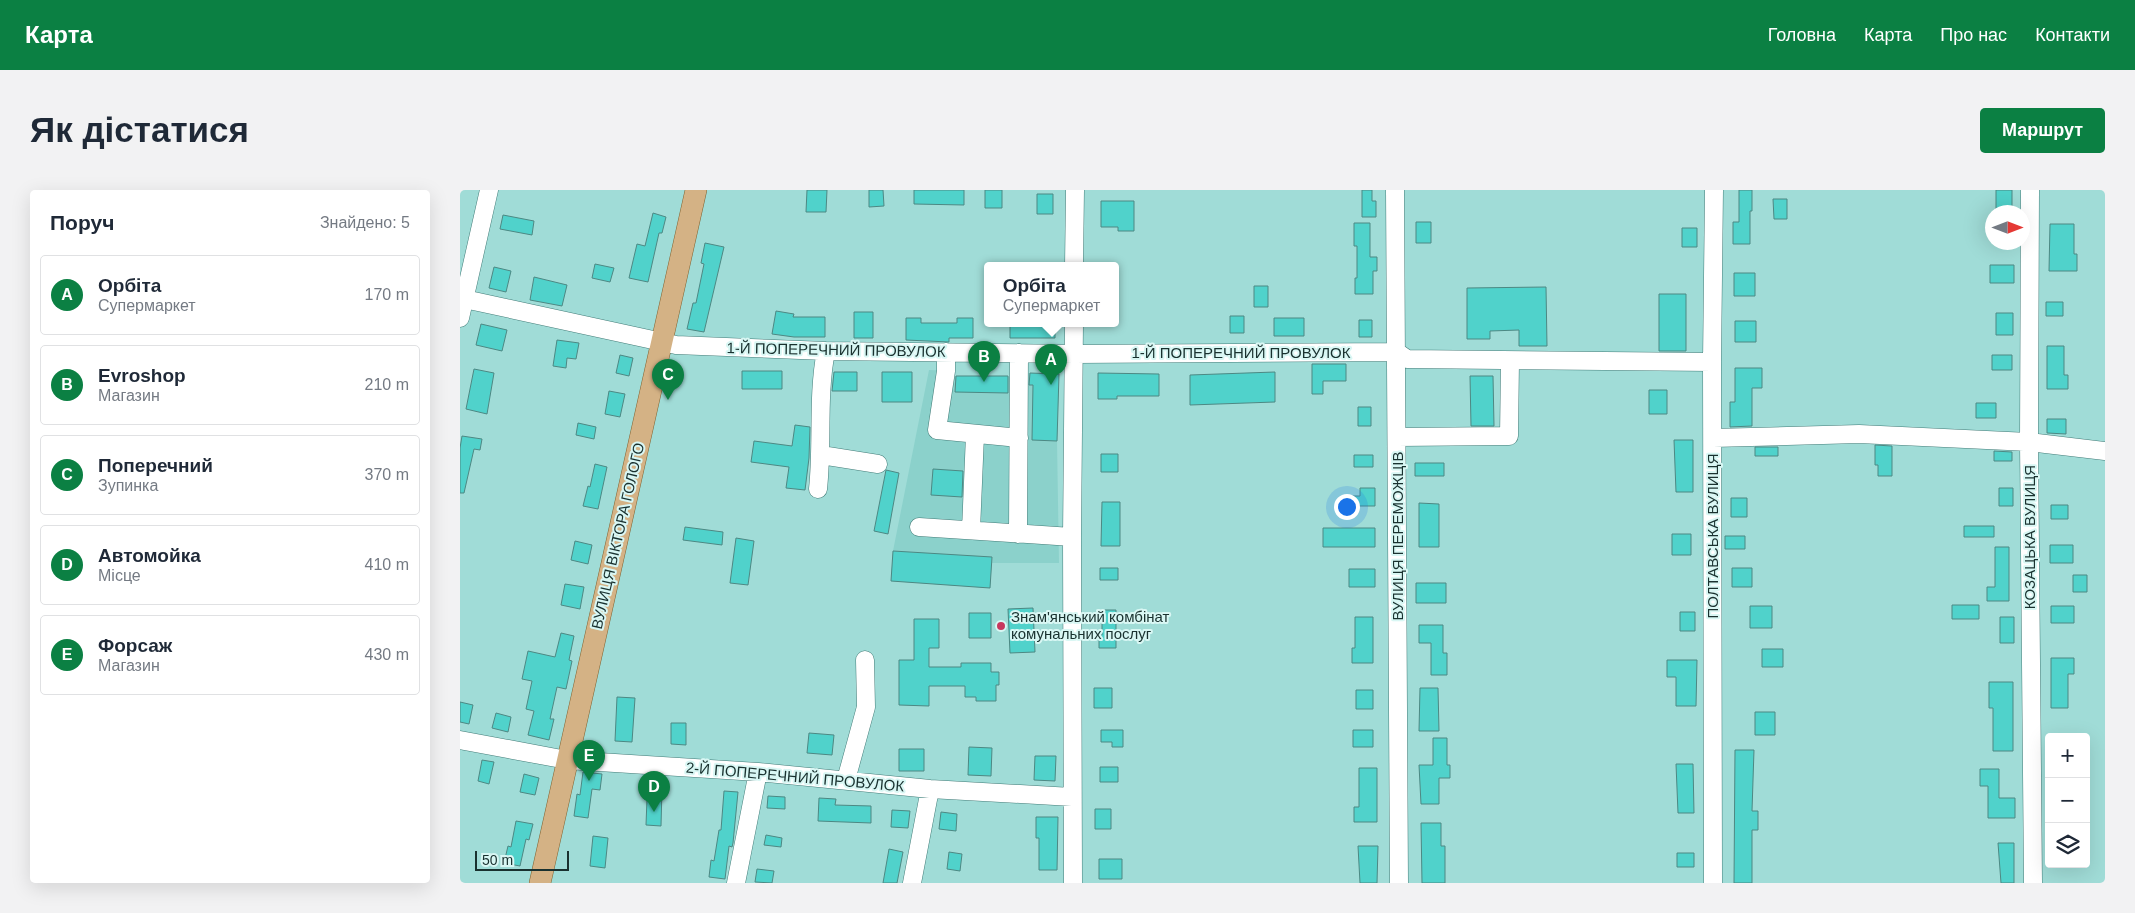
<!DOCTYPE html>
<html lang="uk">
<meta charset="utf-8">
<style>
body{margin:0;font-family:Arial,sans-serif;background:#f2f2f3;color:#1f2937}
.controls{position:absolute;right:15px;bottom:15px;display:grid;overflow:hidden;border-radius:5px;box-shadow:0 5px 20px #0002}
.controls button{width:45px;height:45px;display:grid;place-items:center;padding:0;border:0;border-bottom:1px solid #e0e1e3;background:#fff;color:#1f2937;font:25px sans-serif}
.compass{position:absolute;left:1525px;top:15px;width:45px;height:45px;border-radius:50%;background:#fff;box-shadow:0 5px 20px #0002;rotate:90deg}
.scale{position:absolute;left:15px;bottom:12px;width:94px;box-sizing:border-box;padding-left:5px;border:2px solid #19312f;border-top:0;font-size:14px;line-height:18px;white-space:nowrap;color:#19312f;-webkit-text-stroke:4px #d9f7f4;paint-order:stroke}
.you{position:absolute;left:886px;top:316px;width:18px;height:18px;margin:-12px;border:4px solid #fff;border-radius:50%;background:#1a73e8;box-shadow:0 0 0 8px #1a73e833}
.badge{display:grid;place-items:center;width:32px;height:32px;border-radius:50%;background:#0b8043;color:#fff;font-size:16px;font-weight:700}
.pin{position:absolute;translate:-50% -41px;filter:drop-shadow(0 1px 2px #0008)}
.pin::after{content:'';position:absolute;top:26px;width:18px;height:15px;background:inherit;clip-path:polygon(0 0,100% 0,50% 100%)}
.popup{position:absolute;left:524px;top:72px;width:135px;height:65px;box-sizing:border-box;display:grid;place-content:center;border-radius:5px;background:#fff;filter:drop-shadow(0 1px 4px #0005);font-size:16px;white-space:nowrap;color:#747a83}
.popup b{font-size:19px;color:#1f2937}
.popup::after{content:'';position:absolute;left:50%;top:100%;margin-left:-10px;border:10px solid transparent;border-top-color:#fff}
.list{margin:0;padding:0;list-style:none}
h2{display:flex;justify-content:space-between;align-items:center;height:65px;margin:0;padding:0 20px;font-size:21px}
h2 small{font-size:16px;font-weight:400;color:#747a83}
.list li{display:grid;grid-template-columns:32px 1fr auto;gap:15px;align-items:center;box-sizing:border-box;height:80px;margin:0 10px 10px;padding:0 10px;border:1px solid #e0e1e3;border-radius:5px}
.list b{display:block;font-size:19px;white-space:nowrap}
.list p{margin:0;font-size:16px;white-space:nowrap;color:#747a83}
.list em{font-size:16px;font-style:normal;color:#747a83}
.icon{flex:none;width:28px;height:28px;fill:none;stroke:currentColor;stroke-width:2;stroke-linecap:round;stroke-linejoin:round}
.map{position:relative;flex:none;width:1645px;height:693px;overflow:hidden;border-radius:5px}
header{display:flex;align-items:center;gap:30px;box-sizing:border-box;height:70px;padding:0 25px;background:#0b8043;color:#fff}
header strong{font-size:24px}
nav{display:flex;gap:28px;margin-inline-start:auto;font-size:18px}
.intro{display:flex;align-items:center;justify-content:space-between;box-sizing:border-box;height:120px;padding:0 30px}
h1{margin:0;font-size:35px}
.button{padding:12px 22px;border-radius:5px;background:#0b8043;color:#fff;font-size:18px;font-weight:700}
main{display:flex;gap:30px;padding:0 30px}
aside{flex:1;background:#fff;border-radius:5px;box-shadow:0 5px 20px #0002}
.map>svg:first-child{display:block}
.built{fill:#8bd1cb}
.building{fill:#50d2cb;stroke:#4d8883}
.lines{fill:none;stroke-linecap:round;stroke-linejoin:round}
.minor-casing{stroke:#427c78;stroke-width:19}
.major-casing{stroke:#806332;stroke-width:22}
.minor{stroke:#fff;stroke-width:18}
.major{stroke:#d4b285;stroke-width:21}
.poi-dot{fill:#c7385e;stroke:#d9f7f4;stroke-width:2}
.labels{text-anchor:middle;stroke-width:4;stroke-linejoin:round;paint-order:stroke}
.street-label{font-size:15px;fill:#19312f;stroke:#d9f7f4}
.poi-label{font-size:15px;fill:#19312f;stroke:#d9f7f4;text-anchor:start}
</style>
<header>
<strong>Карта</strong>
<nav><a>Головна</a><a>Карта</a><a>Про нас</a><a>Контакти</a></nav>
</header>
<div class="intro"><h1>Як дістатися</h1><a class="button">Маршрут</a></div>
<main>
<aside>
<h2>Поруч<small>Знайдено: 5</small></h2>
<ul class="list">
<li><span class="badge">A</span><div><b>Орбіта</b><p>Супермаркет</p></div><em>170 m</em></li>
<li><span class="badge">B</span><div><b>Evroshop</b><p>Магазин</p></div><em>210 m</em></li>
<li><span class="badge">C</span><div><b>Поперечний</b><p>Зупинка</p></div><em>370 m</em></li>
<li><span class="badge">D</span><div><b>Автомойка</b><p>Місце</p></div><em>410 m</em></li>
<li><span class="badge">E</span><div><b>Форсаж</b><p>Магазин</p></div><em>430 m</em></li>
</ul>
</aside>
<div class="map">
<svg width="1645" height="693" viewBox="0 0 1645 693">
<rect width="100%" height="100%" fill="#a0dcd7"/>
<path class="built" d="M469,180l24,1 2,5 56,1 15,-4 33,1 -2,67 2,122h-67l-2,25 -99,-7 2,-30z"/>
<path class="building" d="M347,0h20l-1,22h-20z
M409,0h14l1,16 -15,1z
M454,0h50v15l-50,-1z
M525,0h17v18h-17z
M902,0h10v11h4v16h-14z
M1279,0h13v21h-2v33h-17v-22h6z
M1536,0h16v22h-16z
M577,4h16v20h-16z
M1313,9h14v20h-13z
M641,11h33v30h-16v-4h-17z
M193,23l13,4 -4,16h-3l-11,49 -19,-4 8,-34 8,2z
M43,25l31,6 -2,14 -32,-6z
M956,32h15v21h-15z
M894,33h16v34h7v14h-4v23h-18v-16h2v-32h-3z
M1590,34h24v30h3v17h-28z
M1222,38h15v19h-15z
M245,53l19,4 -20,85 -17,-3 6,-26h3l8,-39 -3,-1z
M135,74l19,4 -4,14 -18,-4z
M1530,75h24v18h-24z
M34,77l17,4 -5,21 -17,-4z
M1274,83h21v23h-21z
M74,87l33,8 -5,21 -32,-6z
M794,96h14v21h-14z
M1086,97l1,59h-28v-16l-29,1v8h-23v-51z
M1199,104h27v57h-27z
M1586,112h17v14h-17z
M316,121l18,3 -1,3h32v20h-31l-22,-3z
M394,122h19v26h-19z
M1536,123h17v22h-17z
M770,126h14v17h-14z
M446,128h15v5h36v-5h16v20h-24v4l-43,-2z
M814,128h30v18h-30z
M899,130h13v17h-13z
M1275,131h21v21h-21z
M21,134l26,6 -5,21 -26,-6z
M550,134h45v14h-45z
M97,150l22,3 -3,16 -9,-1 -1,10 -13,-2z
M1587,156h17v29h4v14h-21z
M160,165l13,3 -4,18 -13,-3z
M1532,165h20v15h-20z
M852,174h34v17h-23v13h-11z
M1275,178h27v20h-10v38l-22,1v-25h5z
M14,179l20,4 -7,41 -21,-5z
M282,181h40v18h-40z
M374,182h23v19h-25z
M422,182h30v30h-30z
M815,182v30l-85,3v-30z
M570,183l29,1 -2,67 -25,-1 1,-55h-4z
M638,183l61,1v22h-42v3h-19z
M496,186h52v17l-53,-1z
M1010,186h23l1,50h-23z
M1189,200h18v24h-18z
M149,201l16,3 -5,23 -15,-3z
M1516,213h20v15h-20z
M898,217h13v19h-13z
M1587,229h19v15l-19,-1z
M118,233l18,4 -2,12 -18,-4z
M335,235l15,2 -1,31 -4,32 -19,-2 3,-21 -38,-5 3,-21 38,5z
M2,246l20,3 -2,11 -6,-1 -10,44h-4v-45z
M1214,250h19v52h-17z
M1415,255l17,1v30h-14v-11h-3z
M1295,257h23v9h-23z
M1534,261l18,1v9h-18z
M641,264h17v18h-17z
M894,265h19v12h-19z
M955,273h29v13h-29z
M135,274l12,3 -9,42 -15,-3 5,-20 2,1z
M473,279l30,2 -1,26 -31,-2z
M426,280l13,3 -11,61 -14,-3z
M900,298h15v18h-23v-10h8z
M1539,298h14v18h-14z
M1271,308h16v19h-16z
M642,312h18v44h-19z
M959,313l20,1v43h-20z
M1591,315h17v14h-17z
M1504,336h30v11h-30z
M225,337l38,5 -1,13 -39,-5z
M863,338h52v19h-52z
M1212,344h19v21h-19z
M1265,346h20v13h-20z
M276,348l18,3 -6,44 -18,-2z
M115,351l17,4 -4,19 -17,-4z
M1590,355h23v18h-23z
M1535,357h14v54h-22v-14h8z
M433,361l99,6 -2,31 -99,-7z
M640,378h18v12h-18z
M1272,378h20v19h-20z
M889,379h26v18h-26z
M1613,385h14v17h-14z
M956,393h30v20h-30z
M105,394l19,3 -4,22 -19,-4z
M1492,415h27v14h-27z
M1290,416h22v22h-22z
M1591,416h23v17h-23z
M573,418l2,44 -25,1 -2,-44z
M642,420h14v38h-17v-13h3z
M1220,422h15v19h-15z
M509,423h22v25h-22z
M895,427h18v46h-21v-15h3z
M1540,427h14v26h-14z
M454,429h25v29h-10v19h32v-4h30v9h8v13h-3v16h-20v-4h-11v-11h-36v20l-30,-1v-45h15z
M959,435h24v28h4v22h-16v-32h-12z
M101,443l13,3 -5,24 3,1 -6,28 -9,-2 -7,32h4l-5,21 -21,-5 6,-24 -8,-2 6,-28 -10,-2 6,-28 27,6z
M1302,459h21v18h-21z
M1591,468h23v16h-6v34h-17z
M1207,470h30l-1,46h-20v-29h-9z
M1529,492h24v69h-20v-43h-4z
M634,498h18v20h-18z
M960,498h18l1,43h-20z
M896,500h17v19h-17z
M157,507l18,1 -3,44 -17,-1z
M0,512l13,3 -4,19 -9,-2z
M1295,522h20v23h-20z
M36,523l15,4 -3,15 -16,-4z
M211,533h15v22l-15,-1z
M641,540h22v17h-11v-5h-11z
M893,540h20v17h-20z
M349,543l25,2 -2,20 -25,-2z
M973,548h14v27h3v13h-11v26h-18l-2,-39h14z
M509,557l23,1 -1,28 -23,-1z
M439,559h25v22h-25z
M1275,560h19l-2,61h6v19h-6v53h-18z
M575,566h21l-1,25 -21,-1z
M22,570l12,2 -5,22 -11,-3z
M1216,574h17l1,49h-16z
M640,577h18v15h-18z
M899,578h18v54h-23v-15h5z
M1520,579h19v29h16v20h-27v-32h-8z
M123,582l19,2 -2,16 -8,-1 -4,29 -14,-2 3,-22 3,1z
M64,584l15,4 -4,17 -15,-3z
M184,597l18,1 -1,38 -15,-1 1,-26h-3z
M264,601l14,1 -5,51 -1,4 -3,-1 -4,33 -16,-2 2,-17 3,1 5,-31h2z
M308,606l17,1v12l-18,-1z
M359,608l17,1 -1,6 36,1v17l-53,-2z
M635,619h16v20h-16z
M432,620l18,1 -2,17 -17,-1z
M481,622l16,2 -1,17 -17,-2z
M576,627h22l-1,53h-18v-32h-3z
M56,631l17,3 -4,16 -3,-1 -6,27 -16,-3 4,-17 3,1z
M961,633h20v23h4v37h-23z
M306,645l16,3 -1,9 -17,-2z
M133,646l15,2 -3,30 -15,-2z
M1538,653h16v40h-13z
M898,656h20l-1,37h-17z
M429,659l14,3 -6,31h-14z
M489,662l13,2 -2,17 -13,-2z
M1217,663h17v14h-17z
M639,669h23v20h-23z
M297,679l17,2 -2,12 -17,-1z"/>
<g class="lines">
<g class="minor-casing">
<path id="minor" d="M935,0l4,693
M1570,0l-1,252 4,441
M614,76l1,-76
M0,108l216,47 150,6 248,3 323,-2 10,7 305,3
M0,128l29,-128
M486,162v19l-9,59 82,8
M937,247l112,-1 1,-75
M1253,248l146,-4 170,8 76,9
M361,265l57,9
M358,299c5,-46 -1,-92 8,-138
M459,337l153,10
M511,340l4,-95
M558,344l1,-181
M0,550l107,20 191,12 172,17 142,8
M386,590l20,-73 -1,-47
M276,693l22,-111
M452,693l18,-94
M613,693l-1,-346 2,-213
M1253,693l-1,-521 2,-172"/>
</g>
<g class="major-casing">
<path id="major" d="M80,693l156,-693"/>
</g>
<use href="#minor" class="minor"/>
<use href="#major" class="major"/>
</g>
<circle class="poi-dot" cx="541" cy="436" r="5"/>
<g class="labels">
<g class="street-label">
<text transform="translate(376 160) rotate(1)" y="5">1-Й ПОПЕРЕЧНИЙ ПРОВУЛОК</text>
<text x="781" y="168">1-Й ПОПЕРЕЧНИЙ ПРОВУЛОК</text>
<text transform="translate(158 346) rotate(-77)" y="5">ВУЛИЦЯ ВІКТОРА ГОЛОГО</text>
<text transform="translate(938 346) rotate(-90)" y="5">ВУЛИЦЯ ПЕРЕМОЖЦІВ</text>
<text transform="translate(1253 346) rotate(-90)" y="5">ПОЛТАВСЬКА ВУЛИЦЯ</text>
<text transform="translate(1570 347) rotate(-90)" y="5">КОЗАЦЬКА ВУЛИЦЯ</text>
<text transform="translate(335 587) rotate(5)" y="5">2-Й ПОПЕРЕЧНИЙ ПРОВУЛОК</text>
</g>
<g class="poi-label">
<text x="551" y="432">Знам'янський комбінат<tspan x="551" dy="17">комунальних послуг</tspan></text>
</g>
</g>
</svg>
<div class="controls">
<button>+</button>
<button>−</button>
<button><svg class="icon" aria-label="layers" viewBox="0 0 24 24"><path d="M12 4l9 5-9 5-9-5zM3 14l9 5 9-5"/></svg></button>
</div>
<svg class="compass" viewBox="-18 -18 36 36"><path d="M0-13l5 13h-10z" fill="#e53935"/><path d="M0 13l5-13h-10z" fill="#747a83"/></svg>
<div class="scale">50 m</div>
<div class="you"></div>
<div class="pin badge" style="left:591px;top:195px">A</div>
<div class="popup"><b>Орбіта</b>Супермаркет</div>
<div class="pin badge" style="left:524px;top:192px">B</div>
<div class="pin badge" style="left:208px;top:210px">C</div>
<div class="pin badge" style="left:194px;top:622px">D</div>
<div class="pin badge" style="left:129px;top:591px">E</div>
</div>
</main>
